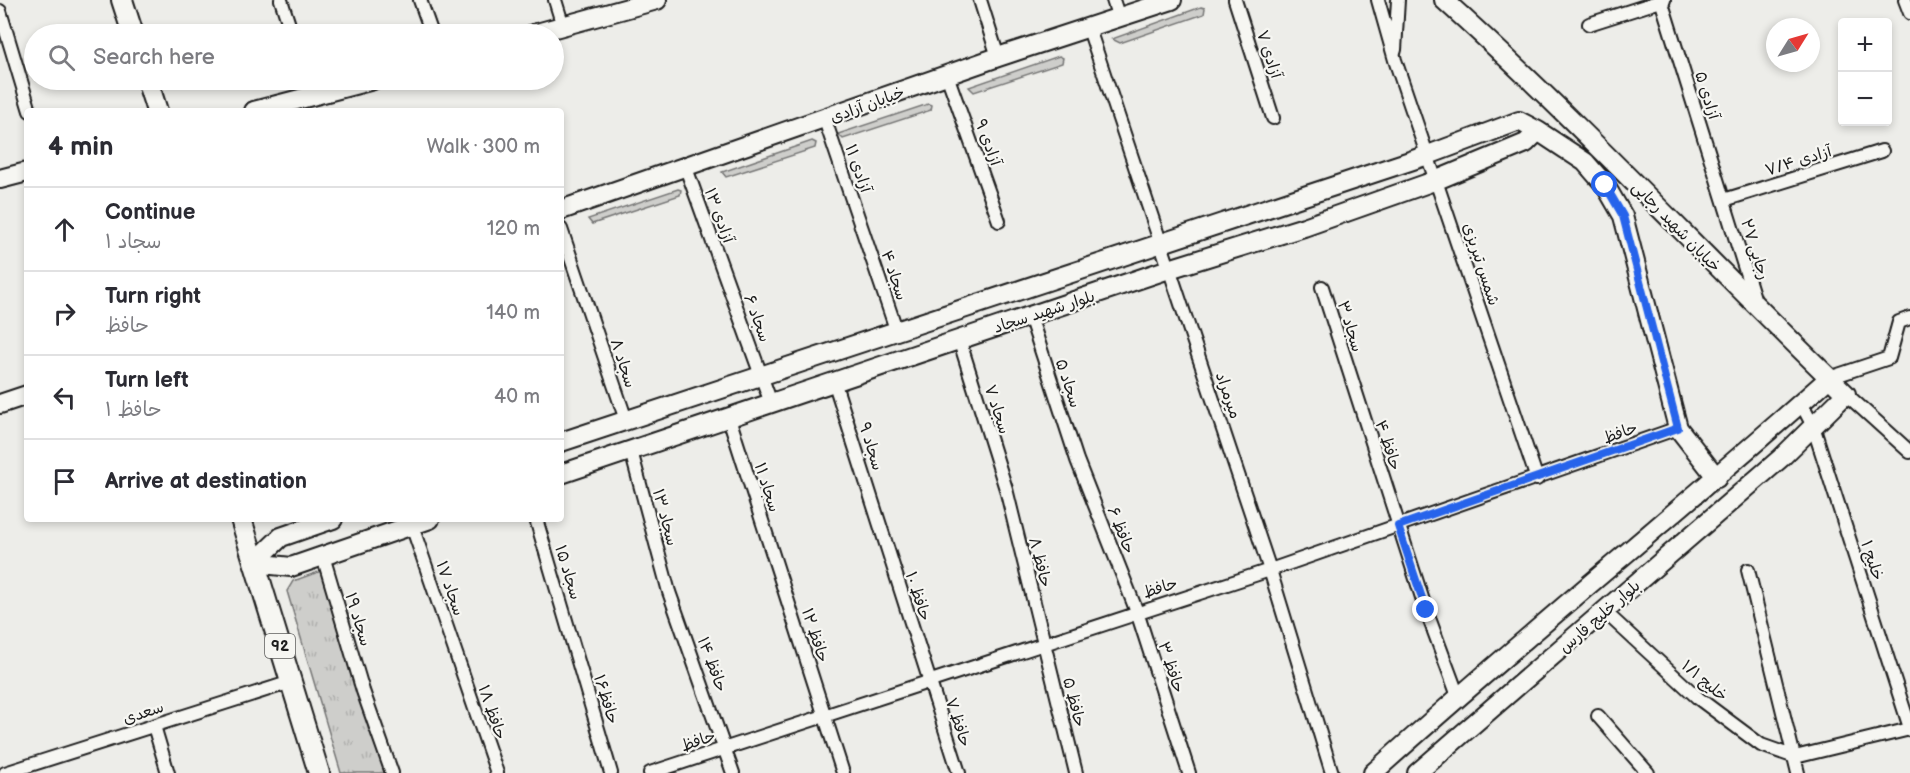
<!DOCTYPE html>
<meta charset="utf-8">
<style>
body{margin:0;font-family:"Balsamiq Sans","Playpen Sans Arabic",sans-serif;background:#f7f7f7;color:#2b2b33}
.controls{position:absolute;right:18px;top:18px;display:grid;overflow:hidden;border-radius:6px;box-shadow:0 3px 9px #0003}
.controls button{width:54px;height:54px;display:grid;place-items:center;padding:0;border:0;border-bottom:2px solid #e1e1e2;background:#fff;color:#2b2b33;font:30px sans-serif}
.compass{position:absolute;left:1766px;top:18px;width:54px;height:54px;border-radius:50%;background:#fff;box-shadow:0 3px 9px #0003;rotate:53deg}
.stop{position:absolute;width:18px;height:18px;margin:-14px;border:4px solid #2563eb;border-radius:50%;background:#fff}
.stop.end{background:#2563eb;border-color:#fff;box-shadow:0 2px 6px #0008}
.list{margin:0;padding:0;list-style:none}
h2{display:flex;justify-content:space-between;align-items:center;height:78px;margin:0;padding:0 24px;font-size:26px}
h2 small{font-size:20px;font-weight:400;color:#7c7c81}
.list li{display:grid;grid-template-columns:39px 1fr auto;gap:18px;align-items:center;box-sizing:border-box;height:84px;padding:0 24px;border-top:2px solid #e1e1e2}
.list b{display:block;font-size:22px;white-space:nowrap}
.list p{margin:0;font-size:20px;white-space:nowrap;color:#7c7c81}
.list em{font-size:20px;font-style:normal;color:#7c7c81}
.icon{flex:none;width:33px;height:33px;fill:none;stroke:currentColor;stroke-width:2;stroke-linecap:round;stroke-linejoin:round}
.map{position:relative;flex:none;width:1910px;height:773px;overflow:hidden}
.search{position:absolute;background:#fff;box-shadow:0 3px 9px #0003;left:24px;top:24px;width:540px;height:66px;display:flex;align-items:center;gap:15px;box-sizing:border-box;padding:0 21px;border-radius:33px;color:#7c7c81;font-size:22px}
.panel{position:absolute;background:#fff;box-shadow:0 3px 9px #0003;left:24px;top:108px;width:540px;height:414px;border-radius:6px}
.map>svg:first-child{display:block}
.green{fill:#cececb;stroke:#757574;stroke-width:1.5}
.park{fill:url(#park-tufts);stroke:#757574;stroke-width:1.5}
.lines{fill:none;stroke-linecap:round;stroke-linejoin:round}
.street-casing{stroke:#1c1c1c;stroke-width:16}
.secondary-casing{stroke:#1c1c1c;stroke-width:22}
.primary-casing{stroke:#1c1c1c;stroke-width:24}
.street{stroke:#f6f6f2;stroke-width:12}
.secondary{stroke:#f6f6f2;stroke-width:18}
.primary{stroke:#f6f6f2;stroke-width:20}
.route{stroke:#2563eb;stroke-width:8}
.labels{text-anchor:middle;stroke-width:4.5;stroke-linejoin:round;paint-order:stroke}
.shield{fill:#f6f6f2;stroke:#5d5d5c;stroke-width:1.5}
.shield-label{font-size:15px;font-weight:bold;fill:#1c1c1c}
.street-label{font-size:16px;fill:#1c1c1c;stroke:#f6f6f2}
</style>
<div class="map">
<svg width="1910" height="773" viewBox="0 0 1910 773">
<defs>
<pattern id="park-tufts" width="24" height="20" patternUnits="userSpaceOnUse" patternTransform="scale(1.5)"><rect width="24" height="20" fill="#cececb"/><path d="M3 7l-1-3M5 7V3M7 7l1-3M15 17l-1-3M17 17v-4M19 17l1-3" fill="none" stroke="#b0b0ae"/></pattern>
</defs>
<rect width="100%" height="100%" fill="#edede9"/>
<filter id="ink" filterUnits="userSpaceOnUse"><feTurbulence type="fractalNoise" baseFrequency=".0167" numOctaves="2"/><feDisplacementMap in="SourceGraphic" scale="12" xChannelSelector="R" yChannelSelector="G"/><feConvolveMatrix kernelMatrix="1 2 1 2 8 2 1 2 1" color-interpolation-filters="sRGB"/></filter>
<g filter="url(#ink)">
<path class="green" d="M1201,7l4,1 -1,6 -84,29 -8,-4z
M1059,56l4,2 -1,5 -88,29 -5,-5z
M928,104l4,1 -1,5 -88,29 -5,-5z
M812,141l4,2 -1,5 -89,29 -4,-5z
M678,189l3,1 -1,5 -88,29 -4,-5z"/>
<path class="park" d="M321,571l66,202h-46l-54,-182 6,-10z"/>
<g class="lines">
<g class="street-casing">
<path id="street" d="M281,0l11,34
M420,0l12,34
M555,0l8,26
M980,0l18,57
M1113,0l6,18
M1235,0l38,118
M1378,0l17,60 142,419
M1661,0l94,301
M1905,0l5,13
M0,11l30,100
M1589,24l75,-24
M1089,29l181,541 62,203
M1395,50l3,-50
M947,75l52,146
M307,80l5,16
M825,120l72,212
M686,168l85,235
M1724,200l158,-49
M561,229l65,191
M1322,287l104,323 32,86
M1030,316l47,144 60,152 52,161
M959,339l47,150 70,284
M1829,378l60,-20 10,-36 11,-4
M834,381l125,392
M1846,394l64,58
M1801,403l12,23 97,302
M729,418l114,355
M631,451l38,141 64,181
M536,519l75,254
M412,526l85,247
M323,556l40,135 29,82
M1748,570l50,203
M1604,611l94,87 63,47 34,12 115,-28
M1598,716l50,57
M154,726l14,47
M5,773l286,-91
M650,773l620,-203 408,-142"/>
</g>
<g class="secondary-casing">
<path id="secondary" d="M533,34l124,-34
M254,111l119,-31
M1538,131l47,31 20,23 18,31 55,212 39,50
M0,179l27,-7
M561,210l437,-153 174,-57
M0,404l27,-9
M561,442l867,-287 91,-34 19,10 -12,12 -89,37 -133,47 -135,42 -608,205
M254,563l37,4 139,-48
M254,563l27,-26 52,-18
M1373,773c149,-135 306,-261 456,-395
M1417,773l364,-315 65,-64c-135,-130 -262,-268 -402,-394"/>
</g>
<g class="primary-casing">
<path id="primary" d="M122,0l11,34
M147,80l10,31
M241,519l78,254"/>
</g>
<use href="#street" class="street"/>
<use href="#secondary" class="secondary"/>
<use href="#primary" class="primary"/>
</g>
</g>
<g class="lines" filter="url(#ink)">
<path class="route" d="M1426,610l-28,-84 280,-98 -55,-212 -18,-31"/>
</g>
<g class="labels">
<rect class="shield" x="265" y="634" width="30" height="24" rx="4.5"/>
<g class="shield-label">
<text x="280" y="651">92</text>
</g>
<g class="street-label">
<text transform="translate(1270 54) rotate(72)" y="6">آزادی ۷</text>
<text transform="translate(1708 95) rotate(73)" y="6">آزادی ۵</text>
<text transform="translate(867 104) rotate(-20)" y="6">خیابان آزادی</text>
<text transform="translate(989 142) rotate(70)" y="6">آزادی ۹</text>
<text transform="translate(1798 160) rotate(-17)" y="6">آزادی ۷/۴</text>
<text transform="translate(859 168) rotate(71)" y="6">آزادی ۱۱</text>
<text transform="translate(720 215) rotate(70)" y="6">آزادی ۱۳</text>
<text transform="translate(1677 226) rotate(46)" y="6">خیابان شهید رجایی</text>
<text transform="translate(1756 249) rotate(73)" y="6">رجایی ۲۷</text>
<text transform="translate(1482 264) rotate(72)" y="6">شمس تبریزی</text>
<text transform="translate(895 275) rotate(72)" y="6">سجاد ۴</text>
<text transform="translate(1044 311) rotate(-18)" y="6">بلوار شهید سجاد</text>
<text transform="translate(758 318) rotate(70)" y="6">سجاد ۶</text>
<text transform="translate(1351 326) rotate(73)" y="6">سجاد ۳</text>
<text transform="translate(624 363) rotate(72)" y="6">سجاد ۸</text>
<text transform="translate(1069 383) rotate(72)" y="6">سجاد ۵</text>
<text transform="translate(1229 395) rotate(71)" y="6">میرمراد</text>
<text transform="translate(998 409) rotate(72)" y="6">سجاد ۷</text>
<text transform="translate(1620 432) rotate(-20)" y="6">حافظ</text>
<text transform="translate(1389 445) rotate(72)" y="6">حافظ ۴</text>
<text transform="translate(872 446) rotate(73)" y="6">سجاد ۹</text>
<text transform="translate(768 487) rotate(72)" y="6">سجاد ۱۱</text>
<text transform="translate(666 517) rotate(75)" y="6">سجاد ۱۳</text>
<text transform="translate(1122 530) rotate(69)" y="6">حافظ ۶</text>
<text transform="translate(1873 560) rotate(72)" y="6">خلیج ۱</text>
<text transform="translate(1041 562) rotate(76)" y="6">حافظ ۸</text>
<text transform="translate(569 572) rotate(73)" y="6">سجاد ۱۵</text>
<text transform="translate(1160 587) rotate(-17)" y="6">حافظ</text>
<text transform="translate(451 588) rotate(71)" y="6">سجاد ۱۷</text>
<text transform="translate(919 596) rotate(72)" y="6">حافظ ۱۰</text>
<text transform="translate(1599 616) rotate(-41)" y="6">بلوار خلیج فارس</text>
<text transform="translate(359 619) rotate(73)" y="6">سجاد ۱۹</text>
<text transform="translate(816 635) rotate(72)" y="6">حافظ ۱۲</text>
<text transform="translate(713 664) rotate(70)" y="6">حافظ ۱۴</text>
<text transform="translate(1172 667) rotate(72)" y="6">حافظ ۳</text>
<text transform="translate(1705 680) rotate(40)" y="6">خلیج ۱/۱</text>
<text transform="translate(607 699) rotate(73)" y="6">حافظ۱۶</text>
<text transform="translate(1075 702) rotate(76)" y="6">حافظ ۵</text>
<text transform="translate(143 712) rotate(-18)" y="6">سعدی</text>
<text transform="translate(493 712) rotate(71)" y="6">حافظ ۱۸</text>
<text transform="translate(959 722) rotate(72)" y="6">حافظ ۷</text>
<text transform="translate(698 740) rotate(-19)" y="6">حافظ</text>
</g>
</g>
</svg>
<div class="controls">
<button>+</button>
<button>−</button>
</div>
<svg class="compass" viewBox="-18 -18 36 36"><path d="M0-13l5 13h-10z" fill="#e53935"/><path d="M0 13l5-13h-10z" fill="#7c7c81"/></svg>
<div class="stop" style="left:1605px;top:185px"></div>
<div class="stop end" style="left:1426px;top:610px"></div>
<div class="search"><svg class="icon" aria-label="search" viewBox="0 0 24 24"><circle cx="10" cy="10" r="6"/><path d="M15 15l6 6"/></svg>Search here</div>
<section class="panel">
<h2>4 min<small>Walk · 300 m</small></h2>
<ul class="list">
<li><svg class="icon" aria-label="ahead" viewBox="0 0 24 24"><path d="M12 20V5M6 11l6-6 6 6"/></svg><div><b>Continue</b><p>سجاد ۱</p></div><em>120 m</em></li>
<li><svg class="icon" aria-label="right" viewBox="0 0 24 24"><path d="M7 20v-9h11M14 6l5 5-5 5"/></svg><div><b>Turn right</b><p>حافظ</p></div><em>140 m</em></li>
<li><svg class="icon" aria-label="left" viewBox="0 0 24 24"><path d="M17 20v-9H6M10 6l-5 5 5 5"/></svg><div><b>Turn left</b><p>حافظ ۱</p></div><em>40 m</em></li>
<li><svg class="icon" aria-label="arrive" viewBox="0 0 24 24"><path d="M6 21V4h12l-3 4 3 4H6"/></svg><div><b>Arrive at destination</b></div></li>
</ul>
</section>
</div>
